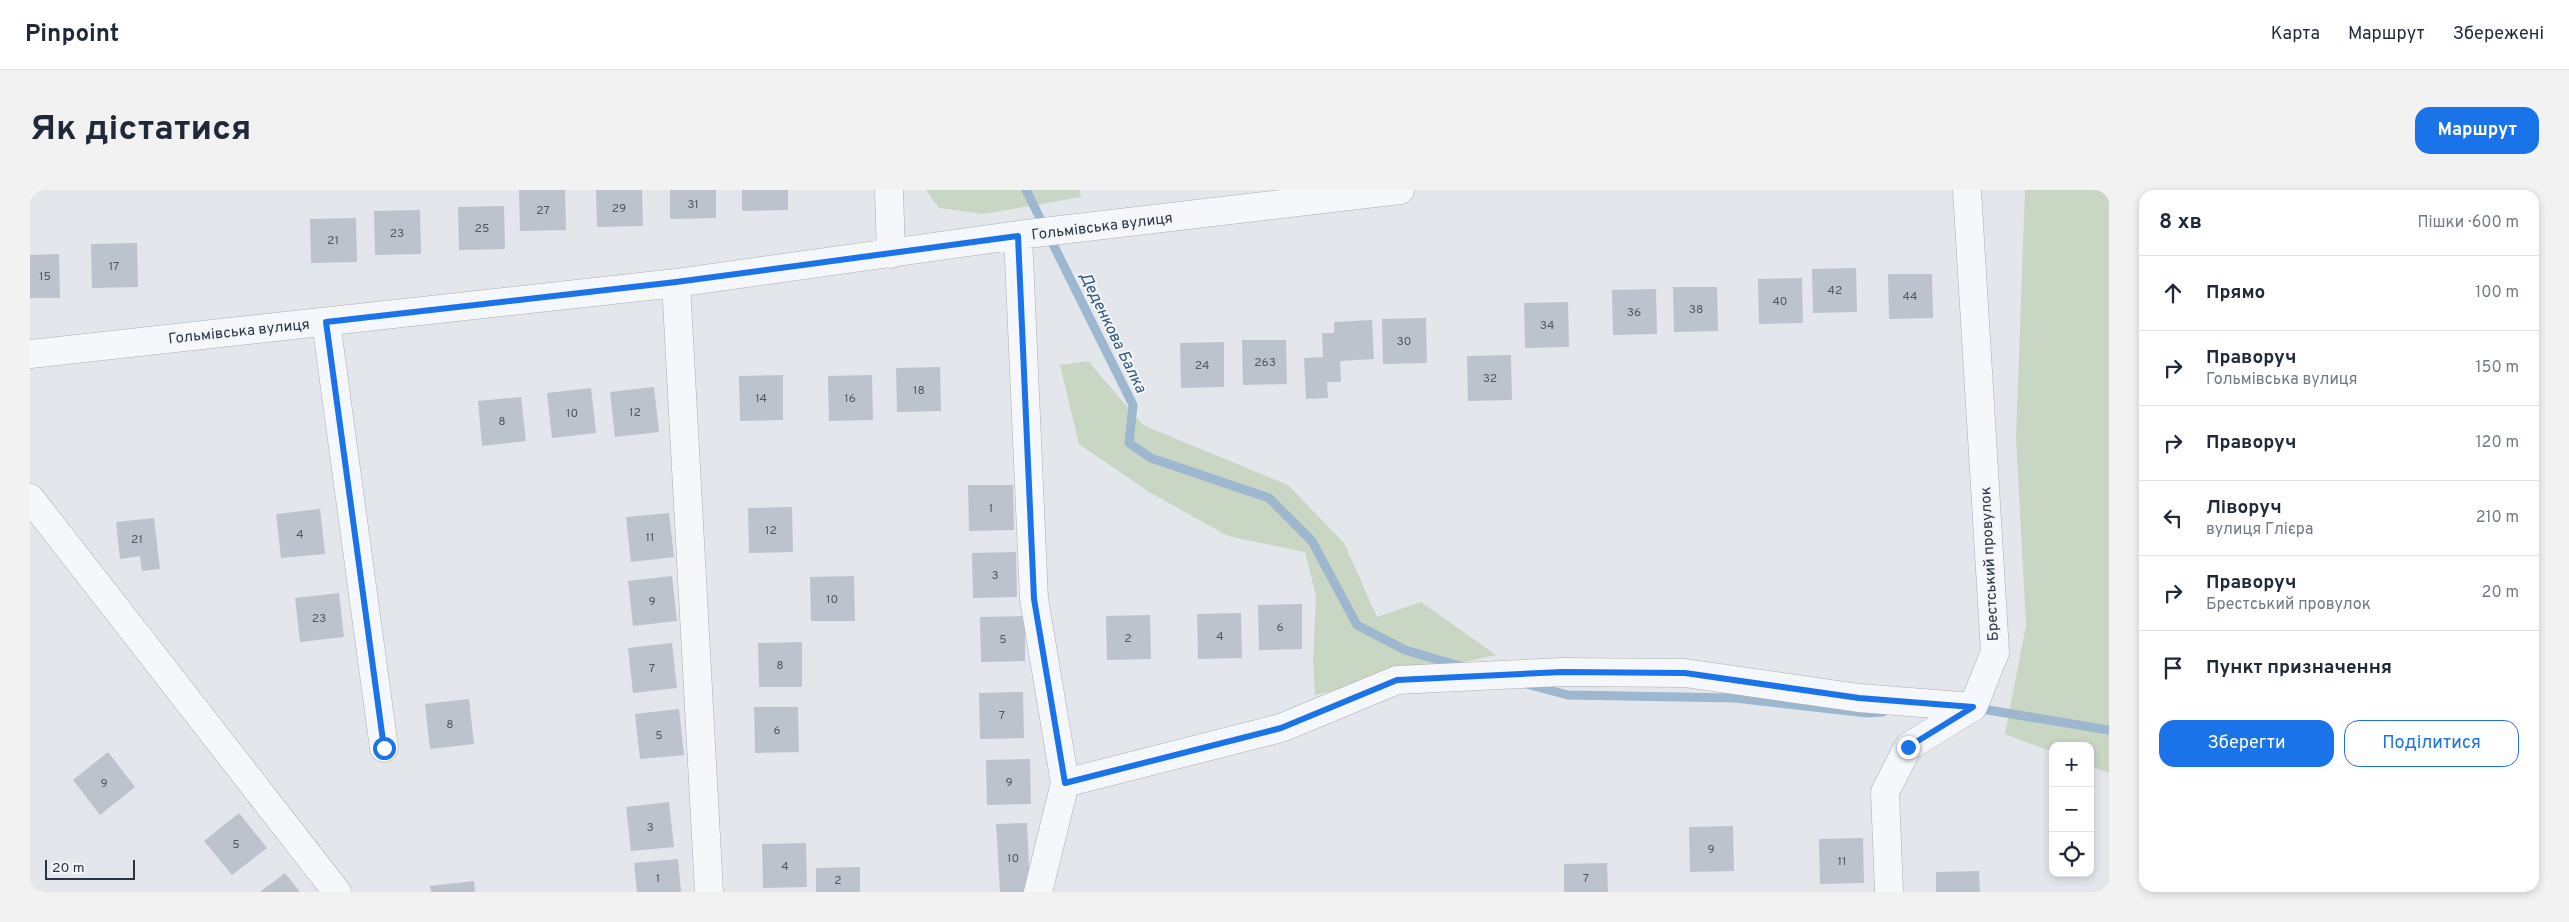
<!DOCTYPE html>
<html lang="uk">
<meta charset="utf-8">
<style>
body{margin:0;font-family:Overpass,sans-serif;background:#f2f2f3;color:#1f2937}
.controls{position:absolute;right:15px;bottom:15px;display:grid;overflow:hidden;border-radius:10px;box-shadow:0 2px 8px #0003}
.controls button{width:45px;height:45px;display:grid;place-items:center;padding:0;border:0;border-bottom:1px solid #e0e1e3;background:#fff;color:#1f2937;font:25px sans-serif}
.scale{position:absolute;left:15px;bottom:12px;width:90px;box-sizing:border-box;padding-left:5px;border:2px solid #293545;border-top:0;font-size:14px;line-height:18px;white-space:nowrap;color:#293545;-webkit-text-stroke:4px #f3f6f9;paint-order:stroke}
.stop{position:absolute;width:15px;height:15px;margin:-11px;border:4px solid #1a73e8;border-radius:50%;background:#fff}
.stop.end{background:#1a73e8;border-color:#fff;box-shadow:0 1px 5px #0008}
.list{margin:0;padding:0;list-style:none}
h2{display:flex;justify-content:space-between;align-items:center;height:65px;margin:0;padding:0 20px;font-size:21px}
h2 small{font-size:16px;font-weight:400;color:#747a83}
.list li{display:grid;grid-template-columns:32px 1fr auto;gap:15px;align-items:center;box-sizing:border-box;height:75px;padding:0 20px;border-top:1px solid #e0e1e3}
.list b{display:block;font-size:19px;white-space:nowrap}
.list p{margin:0;font-size:16px;white-space:nowrap;color:#747a83}
.list em{font-size:16px;font-style:normal;color:#747a83}
.actions{display:flex;gap:10px;padding:15px 20px}
.actions a{flex:1;padding:11px 0;border:1px solid #1a73e8;border-radius:15px;text-align:center;font-size:18px;color:#1a73e8}
.actions .main{background:#1a73e8;color:#fff}
.icon{flex:none;width:28px;height:28px;fill:none;stroke:currentColor;stroke-width:2;stroke-linecap:round;stroke-linejoin:round}
.map{position:relative;flex:none;width:2079px;height:702px;overflow:hidden;border-radius:15px}
header{display:flex;align-items:center;gap:30px;box-sizing:border-box;height:70px;padding:0 25px;background:#fff;border-bottom:1px solid #e0e1e3}
header strong{font-size:24px}
nav{display:flex;gap:28px;margin-inline-start:auto;font-size:18px}
.intro{display:flex;align-items:center;justify-content:space-between;box-sizing:border-box;height:120px;padding:0 30px}
h1{margin:0;font-size:35px}
.button{padding:12px 22px;border-radius:15px;background:#1a73e8;color:#fff;font-size:18px;font-weight:700}
main{display:flex;gap:30px;padding:0 30px}
aside{flex:1;background:#fff;border-radius:15px;box-shadow:0 2px 8px #0003}
.map>svg:first-child{display:block}
.green{fill:#c9d6c3}
.lines{fill:none;stroke-linecap:round;stroke-linejoin:round}
.stream{stroke:#9cb7ce;stroke-width:9}
.building{fill:#bcc3cc}
.minor-casing{stroke:#a7aeb7;stroke-width:29}
.minor{stroke:#f6f7fa;stroke-width:28}
.route{stroke:#1a73e8;stroke-width:6}
.labels{text-anchor:middle;stroke-width:4;stroke-linejoin:round;paint-order:stroke}
.number-label{font-size:12px;fill:#4e5867}
.street-label{font-size:15px;fill:#293545;stroke:#f3f6f9}
.water-label{font-size:16px;font-style:italic;fill:#30577c;stroke:#f3f6f9}
</style>
<header>
<strong>Pinpoint</strong>
<nav><a>Карта</a><a>Маршрут</a><a>Збережені</a></nav>
</header>
<div class="intro"><h1>Як дістатися</h1><a class="button">Маршрут</a></div>
<main>
<div class="map">
<svg width="2079" height="702" viewBox="0 0 2079 702">
<rect width="100%" height="100%" fill="#e3e7ec"/>
<path class="green" d="M896,0h154l1,7 -98,17 -44,-6z
M1995,0h84v583l-19,-7v-20h-37v6l-48,-18 21,-109 -10,-188z
M1058,171l55,64 145,60 56,58 33,74 44,-15 75,53 -181,40 -2,-33 3,-66 -11,-44 -77,-16 -79,-44 -70,-48 -19,-79z"/>
<g class="lines">
<path class="stream" d="M996,0l107,215 -4,38 22,15 118,40 43,43 45,84 48,25 58,17
M1496,494l42,11 167,3 132,15 16,-1
M1946,518l133,22"/>
</g>
<path class="building" d="M489,0h46l1,40 -46,1z
M566,0h46l1,36 -46,1z
M640,0h46v28l-46,1z
M712,0h46v20l-46,1z
M474,16l1,43 -46,1 -1,-43z
M390,20l1,44 -46,1 -1,-44z
M326,28l1,44 -46,1 -1,-44z
M107,53l1,44 -46,1 -1,-44z
M29,64l1,44h-30v-43z
M1826,78l1,44 -44,1 -1,-44z
M1858,84h44l1,44 -44,1z
M1772,88l1,45 -44,1 -1,-45z
M1643,97h44l1,44 -44,1z
M1626,99l1,45 -44,1 -1,-45z
M1538,112l1,45 -44,1 -1,-45z
M1396,128l1,45 -44,1 -1,-45z
M1342,130l2,39 -34,2 1,21h-14l1,16 -22,1 -2,-41 19,-1 -1,-24h12v-11z
M1212,150h44l1,44 -44,1z
M1194,152v45l-43,1 -1,-45z
M1481,165l1,45 -44,1 -1,-45z
M910,177l1,44 -44,1 -1,-44z
M753,185v45l-43,1 -1,-45z
M842,185l1,45 -44,1 -1,-45z
M624,197l5,45 -44,5 -5,-45z
M561,198l5,45 -44,5 -5,-45z
M491,207l5,44 -44,5 -4,-45z
M938,295h45l1,45 -45,1z
M762,317l1,45 -44,1 -1,-45z
M290,319l5,45 -44,4 -5,-44z
M639,323l5,44 -43,5 -5,-45z
M124,328l6,51 -18,2 -2,-15 -20,3 -4,-37z
M986,362l1,45 -44,1 -1,-45z
M642,386l5,45 -44,5 -5,-45z
M824,386l1,45h-44l-1,-44z
M309,403l5,44 -44,5 -5,-44z
M1272,414v45l-43,1 -1,-45z
M1211,423l1,45 -44,1 -1,-45z
M1120,425l1,44 -44,1 -1,-44z
M995,426v45l-44,1 -1,-45z
M772,452v45h-43l-1,-44z
M642,453l5,45 -44,5 -5,-45z
M993,502l1,46 -44,1 -1,-46z
M439,509l5,45 -44,5 -5,-45z
M724,517h44l1,45 -44,1z
M649,519l5,46 -44,4 -5,-45z
M78,562l27,35 -35,28 -27,-35z
M1000,569l1,45 -44,1 -1,-45z
M639,612l5,45 -43,4 -5,-44z
M209,623l28,35 -35,27 -28,-34z
M997,633l3,69h-30l-4,-68z
M1703,636l1,45 -44,1 -1,-45z
M1833,648l1,45 -44,1 -1,-45z
M776,653l1,44 -44,1 -1,-44z
M648,669l3,33h-44l-3,-29z
M1577,673l1,29h-44v-28z
M830,677v25h-44v-24z
M1949,681l1,21h-44v-20z
M255,683l15,19h-40z
M444,691l1,11h-44l-1,-6z"/>
<g class="lines">
<g class="minor-casing">
<path id="minor" d="M859,0l2,64
M988,45l16,364 31,184 -27,109
M646,93l33,609
M296,132l58,426
M0,164l646,-71 342,-48 382,-45
M0,308l307,394
M1035,593l216,-55 116,-48 165,-8 123,1 174,25 114,9
M1859,702l-4,-100 23,-45 65,-40 22,-55 -28,-462"/>
</g>
<use href="#minor" class="minor"/>
</g>
<g class="lines">
<path class="route" d="M354,558l-58,-426 350,-40 342,-46 16,363 31,184 216,-55 116,-48 165,-8 123,1 174,25 114,9 -65,40"/>
</g>
<g class="labels">
<g class="number-label">
<text x="663" y="18">31</text>
<text x="589" y="22">29</text>
<text x="513" y="24">27</text>
<text x="452" y="42">25</text>
<text x="367" y="47">23</text>
<text x="303" y="54">21</text>
<text x="84" y="80">17</text>
<text x="15" y="90">15</text>
<text x="1805" y="104">42</text>
<text x="1880" y="110">44</text>
<text x="1750" y="115">40</text>
<text x="1666" y="123">38</text>
<text x="1604" y="126">36</text>
<text x="1517" y="139">34</text>
<text x="1374" y="155">30</text>
<text x="1235" y="176">263</text>
<text x="1172" y="179">24</text>
<text x="1460" y="192">32</text>
<text x="889" y="204">18</text>
<text x="731" y="212">14</text>
<text x="820" y="212">16</text>
<text x="605" y="226">12</text>
<text x="542" y="227">10</text>
<text x="472" y="235">8</text>
<text x="961" y="322">1</text>
<text x="741" y="344">12</text>
<text x="270" y="348">4</text>
<text x="620" y="351">11</text>
<text x="107" y="353">21</text>
<text x="965" y="389">3</text>
<text x="802" y="413">10</text>
<text x="622" y="415">9</text>
<text x="289" y="432">23</text>
<text x="1250" y="441">6</text>
<text x="1190" y="450">4</text>
<text x="1098" y="452">2</text>
<text x="973" y="453">5</text>
<text x="750" y="479">8</text>
<text x="622" y="482">7</text>
<text x="972" y="529">7</text>
<text x="420" y="538">8</text>
<text x="747" y="544">6</text>
<text x="629" y="549">5</text>
<text x="979" y="596">9</text>
<text x="74" y="597">9</text>
<text x="620" y="641">3</text>
<text x="206" y="658">5</text>
<text x="1681" y="663">9</text>
<text x="983" y="672">10</text>
<text x="1812" y="675">11</text>
<text x="755" y="680">4</text>
<text x="628" y="692">1</text>
<text x="1556" y="692">7</text>
<text x="808" y="694">2</text>
</g>
<g class="street-label">
<text transform="translate(1072 36) rotate(-7)" y="5">Гольмівська вулиця</text>
<text transform="translate(209 141) rotate(-6)" y="5">Гольмівська вулиця</text>
<text transform="translate(1959 374) rotate(-93)" y="5">Брестський провулок</text>
</g>
<g class="water-label">
<text transform="translate(1084 142) rotate(64)" y="6">Деденкова Балка</text>
</g>
</g>
</svg>
<div class="controls">
<button>+</button>
<button>−</button>
<button><svg class="icon" aria-label="locate" viewBox="0 0 24 24"><circle cx="12" cy="12" r="6"/><path d="M12 2v4M12 18v4M2 12h4M18 12h4"/></svg></button>
</div>
<div class="scale">20 m</div>
<div class="stop" style="left:354px;top:558px"></div>
<div class="stop end" style="left:1878px;top:557px"></div>
</div>
<aside>
<h2>8 хв<small>Пішки · 600 m</small></h2>
<ul class="list">
<li><svg class="icon" aria-label="ahead" viewBox="0 0 24 24"><path d="M12 20V5M6 11l6-6 6 6"/></svg><div><b>Прямо</b></div><em>100 m</em></li>
<li><svg class="icon" aria-label="right" viewBox="0 0 24 24"><path d="M7 20v-9h11M14 6l5 5-5 5"/></svg><div><b>Праворуч</b><p>Гольмівська вулиця</p></div><em>150 m</em></li>
<li><svg class="icon" aria-label="right" viewBox="0 0 24 24"><path d="M7 20v-9h11M14 6l5 5-5 5"/></svg><div><b>Праворуч</b></div><em>120 m</em></li>
<li><svg class="icon" aria-label="left" viewBox="0 0 24 24"><path d="M17 20v-9H6M10 6l-5 5 5 5"/></svg><div><b>Ліворуч</b><p>вулиця Глієра</p></div><em>210 m</em></li>
<li><svg class="icon" aria-label="right" viewBox="0 0 24 24"><path d="M7 20v-9h11M14 6l5 5-5 5"/></svg><div><b>Праворуч</b><p>Брестський провулок</p></div><em>20 m</em></li>
<li><svg class="icon" aria-label="arrive" viewBox="0 0 24 24"><path d="M6 21V4h12l-3 4 3 4H6"/></svg><div><b>Пункт призначення</b></div></li>
</ul>
<div class="actions"><a class="main">Зберегти</a><a>Поділитися</a></div>
</aside>
</main>
